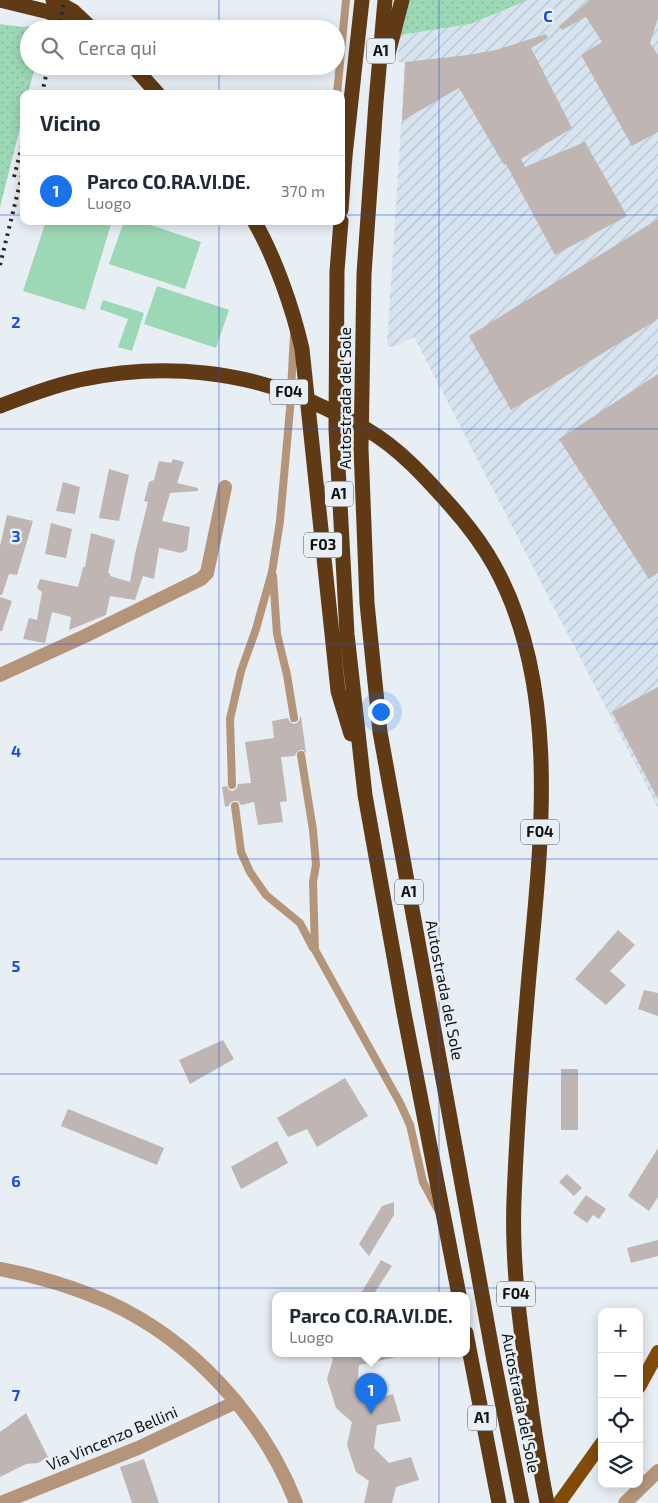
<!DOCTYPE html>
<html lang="it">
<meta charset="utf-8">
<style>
body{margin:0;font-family:"Exo 2",sans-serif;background:#f6f6f7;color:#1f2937}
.controls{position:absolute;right:15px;bottom:15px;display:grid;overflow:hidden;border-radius:10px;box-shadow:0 2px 12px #0003}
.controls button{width:45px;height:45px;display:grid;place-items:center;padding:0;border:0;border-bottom:1px solid #e0e1e3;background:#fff;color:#1f2937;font:25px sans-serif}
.you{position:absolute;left:380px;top:711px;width:18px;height:18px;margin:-12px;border:4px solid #fff;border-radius:50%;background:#1a73e8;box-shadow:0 0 0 8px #1a73e833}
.badge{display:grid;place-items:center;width:32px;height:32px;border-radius:50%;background:#1a73e8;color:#fff;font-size:16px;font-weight:700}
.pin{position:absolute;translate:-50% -41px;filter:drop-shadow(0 1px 2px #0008)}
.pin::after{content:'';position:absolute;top:26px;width:18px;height:15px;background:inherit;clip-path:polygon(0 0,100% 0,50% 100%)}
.popup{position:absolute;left:272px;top:1292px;width:198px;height:65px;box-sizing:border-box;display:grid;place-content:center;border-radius:10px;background:#fff;filter:drop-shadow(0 1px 4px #0005);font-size:16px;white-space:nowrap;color:#747a83}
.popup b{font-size:19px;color:#1f2937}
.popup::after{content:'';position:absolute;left:50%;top:100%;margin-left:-10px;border:10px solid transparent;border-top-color:#fff}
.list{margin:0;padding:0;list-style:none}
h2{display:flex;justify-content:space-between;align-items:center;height:65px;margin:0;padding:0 20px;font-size:21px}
h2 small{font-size:16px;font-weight:400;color:#747a83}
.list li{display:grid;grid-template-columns:32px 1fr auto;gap:15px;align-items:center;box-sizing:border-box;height:70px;padding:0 20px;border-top:1px solid #e0e1e3}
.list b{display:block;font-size:19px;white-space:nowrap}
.list p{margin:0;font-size:16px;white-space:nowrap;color:#747a83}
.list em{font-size:16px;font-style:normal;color:#747a83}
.icon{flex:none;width:28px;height:28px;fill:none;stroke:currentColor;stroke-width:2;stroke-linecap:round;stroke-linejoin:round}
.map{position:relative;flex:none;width:658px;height:1503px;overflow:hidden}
.search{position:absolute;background:#fff;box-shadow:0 2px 12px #0003;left:20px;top:20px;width:325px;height:55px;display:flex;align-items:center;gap:12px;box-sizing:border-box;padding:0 18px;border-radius:28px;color:#747a83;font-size:19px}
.panel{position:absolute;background:#fff;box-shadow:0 2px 12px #0003;left:20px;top:90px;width:325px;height:135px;border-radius:10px}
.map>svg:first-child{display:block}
.industrial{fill:url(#industrial-furrows)}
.grass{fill:url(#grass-dots)}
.pitch{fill:#9cd8b6}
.building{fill:#bfb6b3}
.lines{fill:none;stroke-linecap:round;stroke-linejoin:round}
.service{stroke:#b5957a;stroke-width:8}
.minor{stroke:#b5957a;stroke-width:14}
.tertiary{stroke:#b5957a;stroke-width:14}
.primary{stroke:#824b0a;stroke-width:14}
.motorway{stroke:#5f3a15;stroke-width:15}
.rail{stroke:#272a2c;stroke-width:4;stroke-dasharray:2.5 5;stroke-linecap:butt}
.grid{fill:none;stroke:#1d4ed8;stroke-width:1;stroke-opacity:0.55}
.labels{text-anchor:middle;stroke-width:5;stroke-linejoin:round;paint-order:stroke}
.shield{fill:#e7eef4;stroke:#505457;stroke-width:1}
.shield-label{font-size:15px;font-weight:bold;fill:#0f1214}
.street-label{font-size:16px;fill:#0f1214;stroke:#e7eef4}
.grid-label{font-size:16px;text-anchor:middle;font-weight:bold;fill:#1d4ed8;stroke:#e7eef4;stroke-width:5;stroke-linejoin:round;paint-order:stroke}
</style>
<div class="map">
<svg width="658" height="1503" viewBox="0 0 658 1503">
<defs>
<pattern id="industrial-furrows" width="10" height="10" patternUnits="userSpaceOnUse" patternTransform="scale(1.25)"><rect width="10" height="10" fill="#d7e4f0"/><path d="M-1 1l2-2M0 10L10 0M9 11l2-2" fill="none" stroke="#b7c3cd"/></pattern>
<pattern id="grass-dots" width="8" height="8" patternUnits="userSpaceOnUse" patternTransform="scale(1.25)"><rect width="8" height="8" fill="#9cd8b6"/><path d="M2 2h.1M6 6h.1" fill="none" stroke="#85b89c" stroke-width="1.8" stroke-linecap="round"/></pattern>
</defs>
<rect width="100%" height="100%" fill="#e7eef4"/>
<path class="industrial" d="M528,0h130v808l-244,-471 -21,10 -6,-1 18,-283 -8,-1 3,-27 70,-11z"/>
<path class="grass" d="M409,0h119l-58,24 -70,11z
M0,24l22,3 13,-1 6,3h-12v37h6l-7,28h-4v18l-24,95z"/>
<path class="pitch" d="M46,221h66l-27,89 -62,-19z
M124,221h15l62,21 -16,47 -76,-25z
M157,286l72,24 -13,38 -72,-24z
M103,300l41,13 -12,38 -14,-4 10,-28 -28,-10z"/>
<path class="building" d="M590,0h68v18l-8,25 8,12v77l-26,14 -51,-91 21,-13 -16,-25 -24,13 -3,-4z
M546,34l2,4 -17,10 41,80 -51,31 4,8 60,-25 42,74 -72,39 -49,-91 -2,1 -45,-77 -57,33 3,-59 63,-7 28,-5z
M658,219v100l-147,91 -42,-74z
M658,374v199l-9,6 -90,-140z
M173,459l11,3 -7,21 21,5v3l-28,2 -8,28 28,6 -3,23 -6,3 -22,-5 -5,31 -11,-3 -8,24 -25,-4 -4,19 -37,15 2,-13 -19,-5 -7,31 -22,-4 6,-21 8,2 5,-28 -5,-4 3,-9 38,8 5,-20h2l6,-34 24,7 -7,33h2v3l20,6 5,-28 13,-52 -4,-1 5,-19 5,-2 5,-19 12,2z
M109,469l20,6 -10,46 -20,-3z
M63,482l17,5 -5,27 -19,-3z
M7,515l26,6 -16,54 -8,-1 -7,21h-2v-49z
M51,523l21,6 -6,29 -21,-4z
M0,597l12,4 -10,30h-2z
M658,687v112l-46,-87z
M301,716l5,37 -3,-3h-3l-4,3 -1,3 -14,1 6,44 -7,1 3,20 -25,3 -4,-23 -13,3 -3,-4h-4l-4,2 -1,3 -4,1 -3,-20 5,-1 2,4 4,1 4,-3 1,-4 13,-1 -6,-41 29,-4 -2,-17 16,-3 2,4 4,2 4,-2z
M618,930l17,15 -25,26 16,14 -20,20 -31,-26z
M644,990l14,3v23l-20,-7z
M223,1040l11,19 -44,25 -11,-24z
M561,1069h17v61h-17z
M345,1078l23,38 -51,31 -10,-18 -19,8 -11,-19z
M68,1109l96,39 -7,17 -96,-39z
M277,1141l11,22 -47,26 -10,-22z
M658,1148v49l-9,14 -21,-15z
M567,1174l15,14 -8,8 -15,-14z
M586,1195l20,14 -7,10 -6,-4 -6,8 -14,-10z
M394,1202v13l-25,41 -10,-12 23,-38z
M658,1240v16l-27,7 -4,-15z
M381,1260l11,6 -19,29h-13z
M327,1353h69v4l-37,8 -2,21 13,15 23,-7 8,27 -24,4 -3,23 15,15 22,-6 8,23 -23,7 -4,16h-28l5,-22 -13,-9 -9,-27 5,-23 -16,-14 -9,-29 6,-20z
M26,1413l22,44 -10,6 -12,1 -26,13v-45z
M144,1459l15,44h-27l-12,-36z"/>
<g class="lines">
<path class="service" d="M337,94l9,-94
M273,576l4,58 10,41 7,43
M301,755l12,75 3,35 -3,17 2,68 85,153 10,22 13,57 15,28
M232,785l-2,-66 11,-48 15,-42 16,-57 8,-51 10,-112 4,-75
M235,806l6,46 9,20 16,23 34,28 13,25"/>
<path class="minor" d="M0,675l85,-39 116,-57 6,-6 18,-86
M1,1503l137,-55 98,-46
M625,1503l33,-32"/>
<path class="tertiary" d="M0,1269c37,7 74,18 108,33 84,38 155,116 188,201"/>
<path class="primary" d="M639,1387l19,-35
M559,1503l43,-60"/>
<path class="motorway" d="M0,0l49,12 33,17
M53,0l20,11 17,16
M385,0l-9,102 -12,172 -3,174 6,155 13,129 114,629 28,142
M388,54l14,-54
M133,66l25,28
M341,210l4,-54 17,-156
M254,221c21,36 39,88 48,128l36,342 13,43
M341,221l-4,50 -1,158 11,205 18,161 39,218 55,282
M0,406c26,-10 52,-20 79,-26 83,-18 170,-10 246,28 13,7 27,13 41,21 33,19 59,48 84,76 17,19 33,40 45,62 64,117 47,269 35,397 -7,79 -13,157 -16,236 -2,51 3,102 10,152 6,51 13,101 23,151
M466,1333l33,170"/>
<path class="rail" d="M58,29l7,-29
M42,94l6,-28
M14,177l10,-39
M0,265l24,-98"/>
</g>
<path class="grid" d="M219,0v29M439,0v1503M219,66v28M0,215h24M341,215h317M219,221v1282M0,429h658M0,644h658M0,859h658M0,1074h658M0,1288h658"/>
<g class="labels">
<g class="shield">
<rect x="367" y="38.5" width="28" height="25" rx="4"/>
<rect x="270" y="379.5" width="38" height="25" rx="4"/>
<rect x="325" y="481.5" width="28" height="25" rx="4"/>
<rect x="304" y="532.5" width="38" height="25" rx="4"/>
<rect x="521" y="819.5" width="38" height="25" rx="4"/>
<rect x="395" y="879.5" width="28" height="25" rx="4"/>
<rect x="497" y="1281.5" width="38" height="25" rx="4"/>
<rect x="468" y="1405.5" width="28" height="25" rx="4"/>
</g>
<g class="shield-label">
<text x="381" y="56">A1</text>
<text x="289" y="397">F04</text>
<text x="339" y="499">A1</text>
<text x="323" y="550">F03</text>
<text x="540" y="837">F04</text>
<text x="409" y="897">A1</text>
<text x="516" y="1299">F04</text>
<text x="482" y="1423">A1</text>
</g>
<g class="street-label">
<text transform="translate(345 398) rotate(-90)" y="6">Autostrada del Sole</text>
<text transform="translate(445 990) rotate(79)" y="6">Autostrada del Sole</text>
<text transform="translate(521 1403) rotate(79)" y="6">Autostrada del Sole</text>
<text transform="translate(112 1438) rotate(-23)" y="6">Via Vincenzo Bellini</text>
</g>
</g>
<g class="grid-label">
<text x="548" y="22">C</text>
<text x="16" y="328">2</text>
<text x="16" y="542">3</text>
<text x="16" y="757">4</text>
<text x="16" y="972">5</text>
<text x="16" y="1187">6</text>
<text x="16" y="1401">7</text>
</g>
</svg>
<div class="controls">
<button>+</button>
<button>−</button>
<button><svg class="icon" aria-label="locate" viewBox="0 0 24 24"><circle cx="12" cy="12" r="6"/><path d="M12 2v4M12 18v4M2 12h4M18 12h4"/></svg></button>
<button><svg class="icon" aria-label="layers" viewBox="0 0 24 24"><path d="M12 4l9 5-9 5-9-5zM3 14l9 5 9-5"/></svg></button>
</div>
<div class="you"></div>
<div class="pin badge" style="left:371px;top:1414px">1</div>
<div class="popup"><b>Parco CO.RA.VI.DE.</b>Luogo</div>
<div class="search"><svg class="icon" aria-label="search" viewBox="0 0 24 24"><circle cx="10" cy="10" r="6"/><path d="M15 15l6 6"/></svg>Cerca qui</div>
<section class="panel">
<h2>Vicino<small></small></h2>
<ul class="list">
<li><span class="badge">1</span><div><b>Parco CO.RA.VI.DE.</b><p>Luogo</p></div><em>370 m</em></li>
</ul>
</section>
</div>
